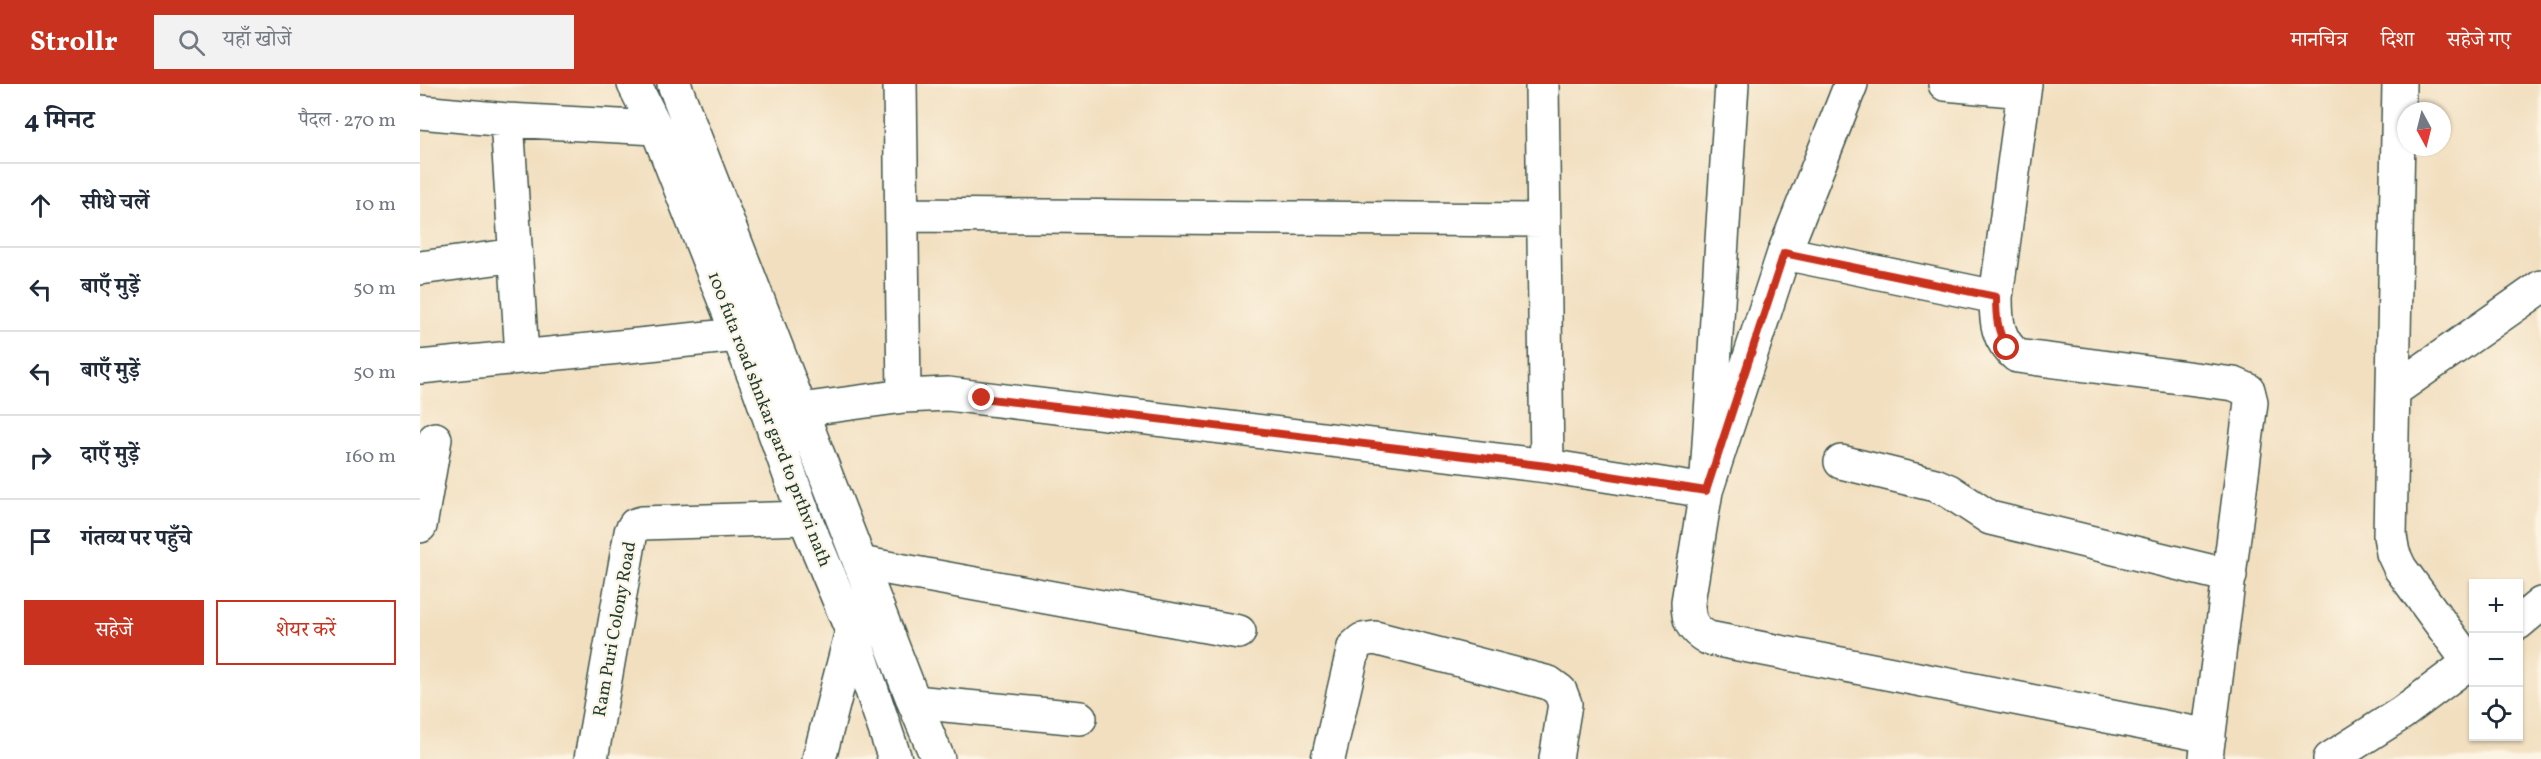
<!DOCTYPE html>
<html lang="hi">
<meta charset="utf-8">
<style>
body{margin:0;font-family:Vollkorn,"Noto Serif Devanagari",serif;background:#f2f2f3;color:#1f2937}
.controls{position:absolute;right:18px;bottom:18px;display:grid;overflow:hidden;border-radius:0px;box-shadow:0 2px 4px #0004}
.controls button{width:54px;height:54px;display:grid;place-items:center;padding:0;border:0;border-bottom:2px solid #e0e1e3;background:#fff;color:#1f2937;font:30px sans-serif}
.compass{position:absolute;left:1977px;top:18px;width:54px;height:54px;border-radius:50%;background:#fff;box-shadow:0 2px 4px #0004;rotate:173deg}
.stop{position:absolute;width:18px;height:18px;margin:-14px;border:4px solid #c8321e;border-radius:50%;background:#fff}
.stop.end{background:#c8321e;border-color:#fff;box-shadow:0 2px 6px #0008}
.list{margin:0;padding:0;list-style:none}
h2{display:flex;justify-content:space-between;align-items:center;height:78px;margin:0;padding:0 24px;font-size:26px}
h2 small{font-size:20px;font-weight:400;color:#747a83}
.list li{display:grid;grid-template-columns:39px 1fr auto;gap:18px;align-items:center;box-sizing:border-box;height:84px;padding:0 24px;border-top:2px solid #e0e1e3}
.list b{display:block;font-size:22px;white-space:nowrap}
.list em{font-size:20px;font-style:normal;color:#747a83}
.actions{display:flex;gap:12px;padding:18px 24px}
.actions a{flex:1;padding:14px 0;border:2px solid #c8321e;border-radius:0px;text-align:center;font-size:21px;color:#c8321e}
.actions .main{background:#c8321e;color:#fff}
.icon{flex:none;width:33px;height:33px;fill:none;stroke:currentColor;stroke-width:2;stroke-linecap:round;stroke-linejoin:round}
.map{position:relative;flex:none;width:2121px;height:675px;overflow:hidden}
header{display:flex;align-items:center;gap:36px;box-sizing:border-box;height:84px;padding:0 30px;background:#c8321e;color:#fff}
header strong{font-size:28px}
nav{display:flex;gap:33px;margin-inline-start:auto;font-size:21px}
.search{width:420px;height:54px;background:#f2f2f3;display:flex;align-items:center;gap:15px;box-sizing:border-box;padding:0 21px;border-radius:0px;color:#747a83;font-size:22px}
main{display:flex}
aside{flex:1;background:#fff}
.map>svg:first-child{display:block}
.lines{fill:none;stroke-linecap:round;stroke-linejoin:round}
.street-casing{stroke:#3f5549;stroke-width:36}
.secondary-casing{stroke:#3f5549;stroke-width:36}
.street{stroke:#fff;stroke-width:33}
.secondary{stroke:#fff;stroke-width:33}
.route{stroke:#c8321e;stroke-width:8}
.labels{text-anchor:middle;stroke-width:4.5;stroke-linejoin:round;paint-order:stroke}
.street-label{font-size:18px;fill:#1f3d34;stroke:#fcf5e5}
</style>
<header>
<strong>Strollr</strong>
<div class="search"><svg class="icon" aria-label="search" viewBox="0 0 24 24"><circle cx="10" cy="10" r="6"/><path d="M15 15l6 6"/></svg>यहाँ खोजें</div>
<nav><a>मानचित्र</a><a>दिशा</a><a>सहेजे गए</a></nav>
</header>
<main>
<aside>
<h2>4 मिनट<small>पैदल · 270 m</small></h2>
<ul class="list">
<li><svg class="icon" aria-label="ahead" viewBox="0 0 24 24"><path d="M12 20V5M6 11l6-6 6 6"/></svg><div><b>सीधे चलें</b></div><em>10 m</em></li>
<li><svg class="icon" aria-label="left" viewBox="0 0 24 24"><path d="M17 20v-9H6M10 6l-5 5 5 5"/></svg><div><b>बाएँ मुड़ें</b></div><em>50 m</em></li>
<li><svg class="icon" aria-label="left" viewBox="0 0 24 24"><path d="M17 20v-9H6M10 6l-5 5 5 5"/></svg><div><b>बाएँ मुड़ें</b></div><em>50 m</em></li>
<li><svg class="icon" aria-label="right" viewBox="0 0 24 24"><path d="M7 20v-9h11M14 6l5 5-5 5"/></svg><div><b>दाएँ मुड़ें</b></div><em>160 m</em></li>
<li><svg class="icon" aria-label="arrive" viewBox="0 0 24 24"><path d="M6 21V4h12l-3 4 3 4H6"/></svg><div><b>गंतव्य पर पहुँचे</b></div></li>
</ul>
<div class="actions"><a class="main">सहेजें</a><a>शेयर करें</a></div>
</aside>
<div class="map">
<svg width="2121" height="675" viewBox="0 0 2121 675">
<rect width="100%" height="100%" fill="#fcf5e5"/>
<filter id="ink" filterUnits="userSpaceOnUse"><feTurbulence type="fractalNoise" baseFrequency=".0167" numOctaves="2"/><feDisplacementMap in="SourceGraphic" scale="12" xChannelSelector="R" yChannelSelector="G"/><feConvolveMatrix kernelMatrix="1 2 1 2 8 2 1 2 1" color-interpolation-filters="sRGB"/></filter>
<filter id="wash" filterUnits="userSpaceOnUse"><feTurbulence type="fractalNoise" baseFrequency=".008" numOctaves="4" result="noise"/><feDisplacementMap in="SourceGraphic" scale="24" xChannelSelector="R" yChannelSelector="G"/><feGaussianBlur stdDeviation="1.35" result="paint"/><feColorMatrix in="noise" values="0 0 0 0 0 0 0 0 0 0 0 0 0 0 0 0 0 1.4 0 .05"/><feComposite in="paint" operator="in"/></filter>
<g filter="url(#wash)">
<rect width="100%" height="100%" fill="#f2dfc0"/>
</g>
<g filter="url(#ink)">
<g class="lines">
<g class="street-casing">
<path id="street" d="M480,0l4,312
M1122,0l5,382
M1312,0l-26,407 -18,111c0,19 4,27 20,36l501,98
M1525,0l79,7
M1605,0l-29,213c0,24 1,43 21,59l217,28 14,6 3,12 -45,355
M1979,0l-9,452 3,17 7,15 69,94
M0,28l87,8 149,8
M87,36l15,236
M482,131l641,5
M1364,169l212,44
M0,184l96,-13
M0,283l318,-32
M1973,307l148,-104
M380,326l104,-14 44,-2 599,72 159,25 78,-238 67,-169
M1421,378l94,23 14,6 41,27 240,58
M0,442l15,-87
M440,479l379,69
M494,618l166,16
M171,675l40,-227 4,-7 7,-2 163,-5
M399,675l33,-128
M908,675l26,-112 8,-7 13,-2 174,45 11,8 5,13 -9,55"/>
</g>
<g class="secondary-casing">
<path id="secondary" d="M214,0l25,50 101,257 45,127 47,113 43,128
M254,0l240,618 24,57
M2098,539l23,-19
M1910,675l72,-46 72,-54"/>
</g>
<use href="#street" class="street"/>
<use href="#secondary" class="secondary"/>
</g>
</g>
<g class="lines" filter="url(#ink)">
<path class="route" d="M562,314l565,68 159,25 78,-238 212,44c0,19 1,34 11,51"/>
</g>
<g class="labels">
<g class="street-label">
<text transform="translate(350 335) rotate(69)" y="6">100 futa road shnkar gard to prthvi nath</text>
<text transform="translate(194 545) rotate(-80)" y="6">Ram Puri Colony Road</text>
</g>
</g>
</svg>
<div class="controls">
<button>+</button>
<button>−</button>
<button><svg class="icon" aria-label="locate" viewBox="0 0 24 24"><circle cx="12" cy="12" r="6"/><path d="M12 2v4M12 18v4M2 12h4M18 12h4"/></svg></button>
</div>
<svg class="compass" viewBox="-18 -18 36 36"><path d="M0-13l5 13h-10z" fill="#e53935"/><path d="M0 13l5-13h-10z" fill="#747a83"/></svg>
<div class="stop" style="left:1587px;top:264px"></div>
<div class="stop end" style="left:562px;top:314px"></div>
</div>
</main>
